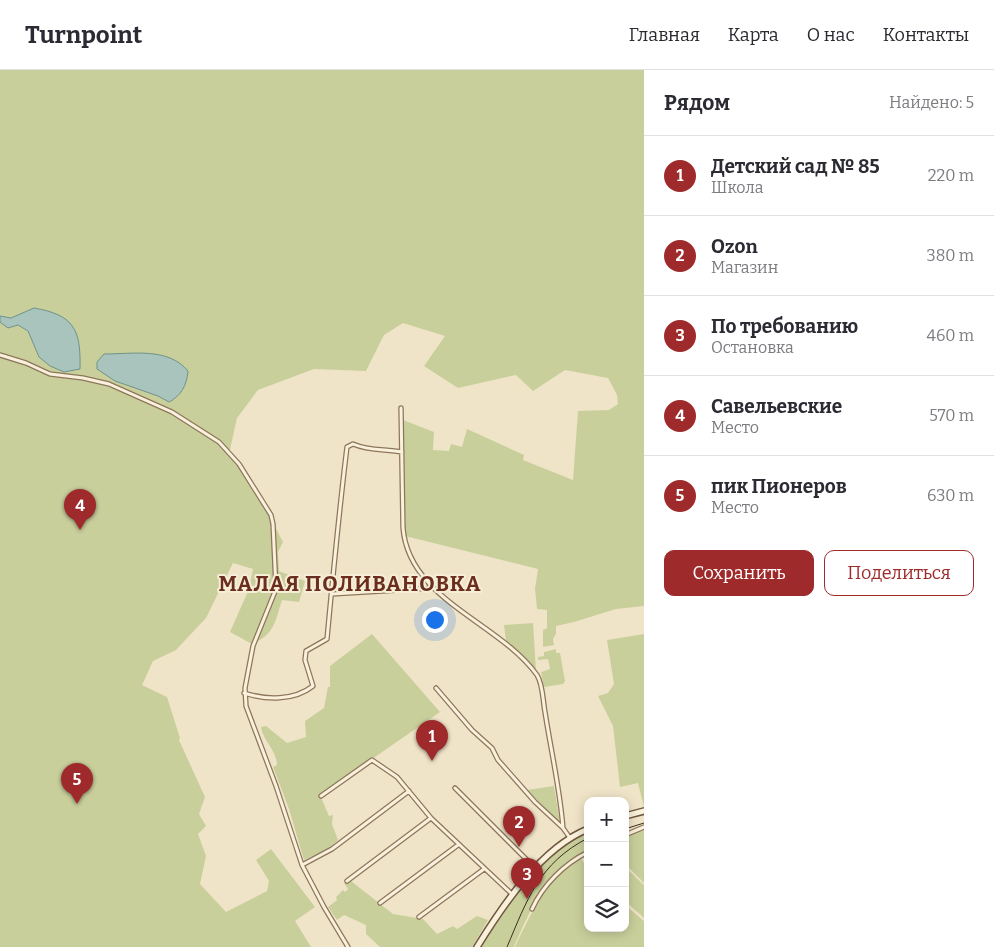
<!DOCTYPE html>
<html lang="ru">
<meta charset="utf-8">
<style>
body{margin:0;font-family:Bitter,serif;background:#f2f2f3;color:#2b2b33}
.controls{position:absolute;right:15px;bottom:15px;display:grid;overflow:hidden;border-radius:10px;box-shadow:0 2px 12px #0003}
.controls button{width:45px;height:45px;display:grid;place-items:center;padding:0;border:0;border-bottom:1px solid #e1e1e2;background:#fff;color:#2b2b33;font:25px sans-serif}
.you{position:absolute;left:434px;top:549px;width:18px;height:18px;margin:-12px;border:4px solid #fff;border-radius:50%;background:#1a73e8;box-shadow:0 0 0 8px #1a73e833}
.badge{display:grid;place-items:center;width:32px;height:32px;border-radius:50%;background:#9e2a2b;color:#fff;font-size:16px;font-weight:700}
.pin{position:absolute;translate:-50% -41px;filter:drop-shadow(0 1px 2px #0008)}
.pin::after{content:'';position:absolute;top:26px;width:18px;height:15px;background:inherit;clip-path:polygon(0 0,100% 0,50% 100%)}
.list{margin:0;padding:0;list-style:none}
h2{display:flex;justify-content:space-between;align-items:center;height:65px;margin:0;padding:0 20px;font-size:21px}
h2 small{font-size:16px;font-weight:400;color:#7c7c81}
.list li{display:grid;grid-template-columns:32px 1fr auto;gap:15px;align-items:center;box-sizing:border-box;height:80px;padding:0 20px;border-top:1px solid #e1e1e2}
.list b{display:block;font-size:19px;white-space:nowrap}
.list p{margin:0;font-size:16px;white-space:nowrap;color:#7c7c81}
.list em{font-size:16px;font-style:normal;color:#7c7c81}
.actions{display:flex;gap:10px;padding:15px 20px}
.actions a{flex:1;padding:11px 0;border:1px solid #9e2a2b;border-radius:10px;text-align:center;font-size:18px;color:#9e2a2b}
.actions .main{background:#9e2a2b;color:#fff}
.icon{flex:none;width:28px;height:28px;fill:none;stroke:currentColor;stroke-width:2;stroke-linecap:round;stroke-linejoin:round}
.map{position:relative;flex:none;width:644px;height:877px;overflow:hidden}
header{display:flex;align-items:center;gap:30px;box-sizing:border-box;height:70px;padding:0 25px;background:#fff;border-bottom:1px solid #e1e1e2}
header strong{font-size:24px}
nav{display:flex;gap:28px;margin-inline-start:auto;font-size:18px}
main{display:flex}
aside{flex:1;background:#fff}
.map>svg:first-child{display:block}
.green{fill:#c9cf9b}
.water{fill:#a9c4bc;stroke:#6f938a}
.lines{fill:none;stroke-linecap:round;stroke-linejoin:round}
.minor-casing{stroke:#8d765c;stroke-width:5.5}
.secondary-casing{stroke:#6f573f;stroke-width:8}
.minor{stroke:#faf1dc;stroke-width:3}
.secondary{stroke:#faf1dc;stroke-width:5}
.tram{stroke:#3d2e20;stroke-width:1}
.labels{text-anchor:middle;stroke-width:4;stroke-linejoin:round;paint-order:stroke}
.district-label{font-size:21px;font-weight:bold;letter-spacing:1px;fill:#6b2e1e;stroke:#f7eed8}
</style>
<header>
<strong>Turnpoint</strong>
<nav><a>Главная</a><a>Карта</a><a>О нас</a><a>Контакты</a></nav>
</header>
<main>
<div class="map">
<svg width="644" height="877" viewBox="0 0 644 877">
<rect width="100%" height="100%" fill="#f0e4c8"/>
<path class="green" d="M0,0h644v536l-28,3 -42,13 -18,4v8l-3,5 1,6 -11,2v-17l4,-2v-18l-10,-1 -2,-20 3,-20 -133,-33 -2,-116 31,12 -1,18 16,1 2,-7 11,3 5,-18 57,26 -1,5 50,20 5,-69 31,-1 9,-6 -1,-9 -9,-17 -43,-8 -32,21 -17,-16 -58,13 -34,-22 21,-30 -42,-13 -19,12 -18,36 -52,-2 -56,21 -21,28 -8,36 29,40 25,48 -5,10 1,19 26,10 -6,21 -17,-2c-7,22 -7,34 -30,44l-22,-12 19,-43 4,-20 -20,-6 -27,55 -30,32 -23,11 -11,24 25,12 13,41 -1,2 26,57 -6,17 7,12 -8,8 8,22 -6,28 26,28 41,-21 2,-10 -13,-21 15,-11 44,58 -20,14 16,26h-311z
M533,553l3,48 -30,-29 -2,-17z
M372,564l68,78 -120,83 9,21 4,-1 -1,9 6,16 -9,8 -25,12 -15,-51 -16,-42 4,-2c0,-14 -14,-24 -16,-38l5,-1 21,17 19,-6 -1,-16 19,-13 4,-21h2v-21z
M644,564v173l-6,-24 -18,4 -7,-61 -15,-30 10,-3 6,-9 -7,-44z
M556,579v4h4l5,28 -2,3 -19,3 -3,-15 9,-3 -2,-10 -10,1v-3l6,-1v-4z
M554,716l6,37 -33,-33z
M644,760v53l-19,-19v-27z
M588,761v20c-40,17 -58,59 -74,96h-34c26,-43 60,-94 108,-116z
M580,787l8,12v59h37v-23l19,16v26h-129c16,-35 32,-67 65,-90z
M625,797l19,18v33l-19,-17z
M351,811l42,33 30,5 14,15 16,-8 4,3 20,-13 11,4 -16,27h-92l-14,-13v-9l-22,-10 -7,5 -9,-13 9,-7 -1,-3 7,-7 2,2 3,-3 -4,-6z"/>
<path class="water" d="M34,238c40,7 47,21 46,61l-16,3 -14,-6 -11,-9 -11,-26 -10,-6 -10,3 -8,-6v-6l11,2z
M104,284c29,0 64,-7 84,17 -1,14 -7,25 -19,31l-11,-6 -43,-15 -18,-12v-7z"/>
<g class="lines">
<g class="minor-casing">
<path id="minor" d="M0,285l26,8 24,11 33,4 26,6 63,28 47,30 20,22 32,51 2,9 3,65 -23,57 -8,42 1,18 30,80 26,79 22,42 24,40
M401,338l2,120c6,72 96,94 134,147 6,9 6,27 8,37 6,39 15,77 18,116l7,10
M332,524l101,-6
M436,618l36,42 20,18 6,12 37,42 28,26
M244,623c22,7 50,8 69,-7l-8,-26 1,-9 21,-12c6,-64 12,-127 20,-192l6,-3c16,7 31,5 49,8
M455,718l80,80
M321,726l51,-36 25,17 34,41 82,77
M625,765l19,-8
M302,795l30,-16 77,-58
M347,811l84,-63
M380,833l78,-58
M532,839c11,-24 32,-45 56,-57
M419,847l65,-48"/>
</g>
<g class="secondary-casing">
<path id="secondary" d="M625,746l19,-5
M477,877c26,-42 64,-99 111,-118"/>
</g>
<use href="#minor" class="minor"/>
<use href="#secondary" class="secondary"/>
<path class="tram" d="M625,759l19,-6
M507,877c20,-47 32,-84 81,-109"/>
</g>
<g class="labels">
<g class="district-label">
<text x="350" y="521">МАЛАЯ ПОЛИВАНОВКА</text>
</g>
</g>
</svg>
<div class="controls">
<button>+</button>
<button>−</button>
<button><svg class="icon" aria-label="layers" viewBox="0 0 24 24"><path d="M12 4l9 5-9 5-9-5zM3 14l9 5 9-5"/></svg></button>
</div>
<div class="you"></div>
<div class="pin badge" style="left:432px;top:691px">1</div>
<div class="pin badge" style="left:519px;top:777px">2</div>
<div class="pin badge" style="left:527px;top:829px">3</div>
<div class="pin badge" style="left:80px;top:460px">4</div>
<div class="pin badge" style="left:77px;top:734px">5</div>
</div>
<aside>
<h2>Рядом<small>Найдено: 5</small></h2>
<ul class="list">
<li><span class="badge">1</span><div><b>Детский сад № 85</b><p>Школа</p></div><em>220 m</em></li>
<li><span class="badge">2</span><div><b>Ozon</b><p>Магазин</p></div><em>380 m</em></li>
<li><span class="badge">3</span><div><b>По требованию</b><p>Остановка</p></div><em>460 m</em></li>
<li><span class="badge">4</span><div><b>Савельевские</b><p>Место</p></div><em>570 m</em></li>
<li><span class="badge">5</span><div><b>пик Пионеров</b><p>Место</p></div><em>630 m</em></li>
</ul>
<div class="actions"><a class="main">Сохранить</a><a>Поделиться</a></div>
</aside>
</main>
